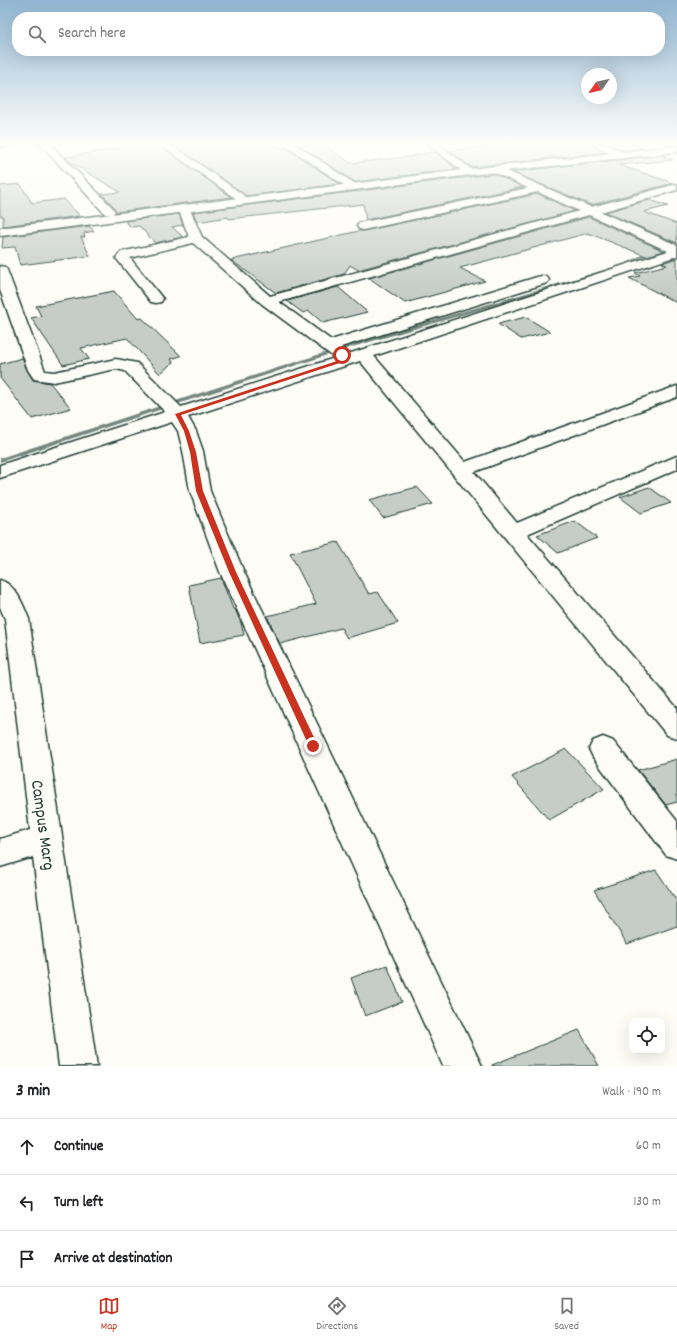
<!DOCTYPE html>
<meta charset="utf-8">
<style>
body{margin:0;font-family:Dekko,sans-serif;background:#f2f2f2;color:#202124}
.controls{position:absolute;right:12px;bottom:12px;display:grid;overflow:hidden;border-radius:8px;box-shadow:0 4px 16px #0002}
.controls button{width:36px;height:36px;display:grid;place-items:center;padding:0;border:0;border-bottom:1px solid #e0e0e0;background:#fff;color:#202124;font:20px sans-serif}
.compass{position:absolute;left:581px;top:68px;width:36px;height:36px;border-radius:50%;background:#fff;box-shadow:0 4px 16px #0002;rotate:236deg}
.stop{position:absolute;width:12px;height:12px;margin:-9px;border:3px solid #c8321e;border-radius:50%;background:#fff}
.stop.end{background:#c8321e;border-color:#fff;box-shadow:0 1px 4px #0008}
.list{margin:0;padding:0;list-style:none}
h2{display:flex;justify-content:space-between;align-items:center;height:52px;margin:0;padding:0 16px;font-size:17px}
h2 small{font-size:13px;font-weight:400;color:#757577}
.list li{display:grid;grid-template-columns:26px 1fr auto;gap:12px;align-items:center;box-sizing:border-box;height:56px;padding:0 16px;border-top:1px solid #e0e0e0}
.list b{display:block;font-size:15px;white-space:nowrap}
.list em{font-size:13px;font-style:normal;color:#757577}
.icon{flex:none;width:22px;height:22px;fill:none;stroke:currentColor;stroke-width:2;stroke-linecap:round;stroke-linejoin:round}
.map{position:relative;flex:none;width:677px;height:1066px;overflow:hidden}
.search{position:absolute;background:#fff;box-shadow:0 4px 16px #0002;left:12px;right:12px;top:12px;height:44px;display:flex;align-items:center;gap:10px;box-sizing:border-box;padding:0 14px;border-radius:16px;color:#757577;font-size:15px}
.sheet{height:220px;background:#fff}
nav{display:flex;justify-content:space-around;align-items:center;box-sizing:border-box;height:56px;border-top:1px solid #e0e0e0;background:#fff;font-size:11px;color:#757577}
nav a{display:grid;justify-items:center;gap:2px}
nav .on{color:#c8321e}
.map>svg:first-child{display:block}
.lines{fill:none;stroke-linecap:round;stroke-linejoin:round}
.stream{fill:#75877f;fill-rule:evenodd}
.building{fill:#c6cdc7;stroke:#1f3d34}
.minor-casing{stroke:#1f3d34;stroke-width:3}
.major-casing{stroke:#1f3d34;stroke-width:3}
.minor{fill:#fdfcf7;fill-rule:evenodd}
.major{fill:#fdfcf7;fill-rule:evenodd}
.route{fill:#c8321e}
.labels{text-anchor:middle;stroke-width:3.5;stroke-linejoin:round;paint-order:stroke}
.near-street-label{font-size:18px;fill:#1f3d34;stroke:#fdfcf7}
</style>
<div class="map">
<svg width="677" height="1066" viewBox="0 0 677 1066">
<rect width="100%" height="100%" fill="#fdfcf7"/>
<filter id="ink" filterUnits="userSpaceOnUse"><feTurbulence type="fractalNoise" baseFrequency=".025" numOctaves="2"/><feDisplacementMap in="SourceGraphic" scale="8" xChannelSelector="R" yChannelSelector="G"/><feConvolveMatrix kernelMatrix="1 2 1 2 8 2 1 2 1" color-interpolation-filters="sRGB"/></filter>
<g filter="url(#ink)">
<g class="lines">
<path class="stream" d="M652,249l4,1 -27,16 -280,82 -349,114v-4l345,-112 280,-82z"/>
</g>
<path class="building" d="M114,143h43l75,54 -116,15 -2,-5 -12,-13 18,-2 -50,-30 -5,-5 56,-9z
M171,143h98l11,5h6l54,36 -94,12z
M319,143l32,20 65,-7 -2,-1 21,-3 22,17 -102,13 -55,-36z
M521,143h68l16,9 -134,15 -21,-16z
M606,143h25l13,5 -21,2z
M662,155l11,5 -54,5 54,18 -82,22 -79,-33z
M494,174l29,13 -157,33 -3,-16 -134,15 -1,-2 -31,5 -4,-10z
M20,184l12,19 32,-4 16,17 -77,10v-10h-3v-30z
M538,194l37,17 -217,59 -8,-5 -6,9 -68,19 -45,-33 128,-29h4z
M650,200l18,6 -24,6 33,12v19l-72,-31z
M179,214l4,11 -11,2 11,10 -28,6 -16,-17 -8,1 -6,-6z
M589,217l75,34 -18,5 -58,-23 -128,35 25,13 -80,22 -36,-25z
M89,226l5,5 -10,2 1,4h-4l9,19 -70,9 -5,-18 -13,1 1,-11z
M677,258v45l-48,-25 11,-2 -5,-3 32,-8 -5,-2z
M338,287l29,25 -44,11 -14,-12 -6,2 -16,-12z
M114,291l24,28 4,-1 39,38 -10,3 2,3 -13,12 -33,-36 -46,10 8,11 -26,6 -32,-47 10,-2 -5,-10z
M526,317l24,15 -29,7 -23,-15z
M22,358l5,12 6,10 17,3 21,25 -39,11 -32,-41v-14z
M417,487l16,17 -50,14 -14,-18z
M649,487l22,16 -30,10 -21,-16z
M575,521l22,17 -39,15 -21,-18z
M338,542l31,52 9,-2 20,31 -51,15 -6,-10 -61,16 -13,-28 49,-12 -26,-51z
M221,578l12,31h2l6,14 3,12 -44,8 -11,-58z
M566,749l38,40 -55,31 -37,-43z
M677,759v43l-11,3 -28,-35z
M656,870l21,31v25l-50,18 -33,-54z
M387,965l15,37 -37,14 -14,-38z
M579,1030l20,36h-107v-1z"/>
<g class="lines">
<g class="minor-casing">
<path id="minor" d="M0,143h15l-2,2 -13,2z
M39,143h10l64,65 2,3 -2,3h-8z
M158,143h11l76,53 -2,2h-8z
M282,143h11l67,44 -6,3 -4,-1z
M426,143h11l38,29 -5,3 -4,-1z
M590,143h13l22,10 1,2 -1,2h-8z
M495,166l96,41 86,-23v6l-76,22 76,33v11l-303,100 91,106 212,-76v11l-203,75 43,51 160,-67v13l-150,65 150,174v30l-10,-3 -307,-374 -172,56 8,14 7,20 7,40 34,81 238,494h-39l-223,-494 -30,-81 -7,-40 -5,-20 -6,-9 -172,56v-13l165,-53 -40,-41 -9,-2 -62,13 -20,-3 -6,-9 -28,-80v-24l5,1 2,3 38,101 9,1 62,-13 21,4 44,44 154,-49 -73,-54 -69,-61 -63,15 33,41 -2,3 -5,1 -5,-1 -35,-44 5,-6 68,-15 -11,-29 2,-3h8l14,32 68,59 309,-85 -41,-19 -175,38 -4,-1 -2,-3 2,-3 4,-1 165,-34 -37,-17 -1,-2 1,-2zM589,215l79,36 -320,103 -7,-7 206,-64 2,-3 -2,-3 -5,-1 -5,1 -206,63 -52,-38z
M0,580c16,5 23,24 29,39l68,447h-38l-26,-209 -33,10v-28l30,-9 -25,-211 -5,-12z
M603,737l10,4 64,80v38l-11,-4 -73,-98 -4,-8 4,-8z"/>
</g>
<g class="major-casing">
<path id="major" d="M677,146v6l-207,23 -470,61v-8l470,-59z"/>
</g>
<use href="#minor" class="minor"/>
<use href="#major" class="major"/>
</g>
</g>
<linearGradient id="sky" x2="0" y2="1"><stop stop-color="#91b6d2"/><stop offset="0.49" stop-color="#fefefb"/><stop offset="1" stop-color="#fefefb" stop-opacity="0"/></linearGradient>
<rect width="677" height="292" fill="url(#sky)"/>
<path class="route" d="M342,354l7,4v2l-168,55 8,16 7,21 7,39 33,81 82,174 -5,4 -4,-4 -80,-174 -33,-81 -6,-39 -6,-21 -9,-17 168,-55 -4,-4z"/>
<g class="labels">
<g class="near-street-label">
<text transform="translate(44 825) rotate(82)" y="6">Campus Marg</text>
</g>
</g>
</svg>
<div class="controls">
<button><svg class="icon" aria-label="locate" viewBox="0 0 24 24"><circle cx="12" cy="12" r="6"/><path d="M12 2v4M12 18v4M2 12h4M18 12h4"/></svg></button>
</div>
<svg class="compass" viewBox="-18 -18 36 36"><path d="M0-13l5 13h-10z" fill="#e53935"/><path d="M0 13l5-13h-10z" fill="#757577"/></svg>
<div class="stop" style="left:342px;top:355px"></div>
<div class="stop end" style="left:313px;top:746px"></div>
<div class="search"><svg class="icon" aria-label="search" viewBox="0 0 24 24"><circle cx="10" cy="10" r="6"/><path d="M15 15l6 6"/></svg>Search here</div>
</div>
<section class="sheet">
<h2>3 min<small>Walk · 190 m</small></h2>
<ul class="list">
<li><svg class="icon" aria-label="ahead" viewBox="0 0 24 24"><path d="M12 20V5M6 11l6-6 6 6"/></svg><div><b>Continue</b></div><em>60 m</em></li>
<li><svg class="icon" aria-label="left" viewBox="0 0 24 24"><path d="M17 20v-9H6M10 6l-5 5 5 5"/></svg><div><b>Turn left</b></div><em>130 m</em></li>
<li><svg class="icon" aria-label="arrive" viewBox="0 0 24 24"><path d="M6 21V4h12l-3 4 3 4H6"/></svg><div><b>Arrive at destination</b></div></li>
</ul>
</section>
<nav>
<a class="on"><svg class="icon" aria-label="map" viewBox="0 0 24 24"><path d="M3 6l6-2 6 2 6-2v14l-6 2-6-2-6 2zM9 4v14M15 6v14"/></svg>Map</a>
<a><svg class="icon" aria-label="directions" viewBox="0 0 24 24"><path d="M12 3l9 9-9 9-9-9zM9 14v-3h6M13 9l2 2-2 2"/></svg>Directions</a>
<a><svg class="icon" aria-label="saved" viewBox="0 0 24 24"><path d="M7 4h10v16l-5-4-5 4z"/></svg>Saved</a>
</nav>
